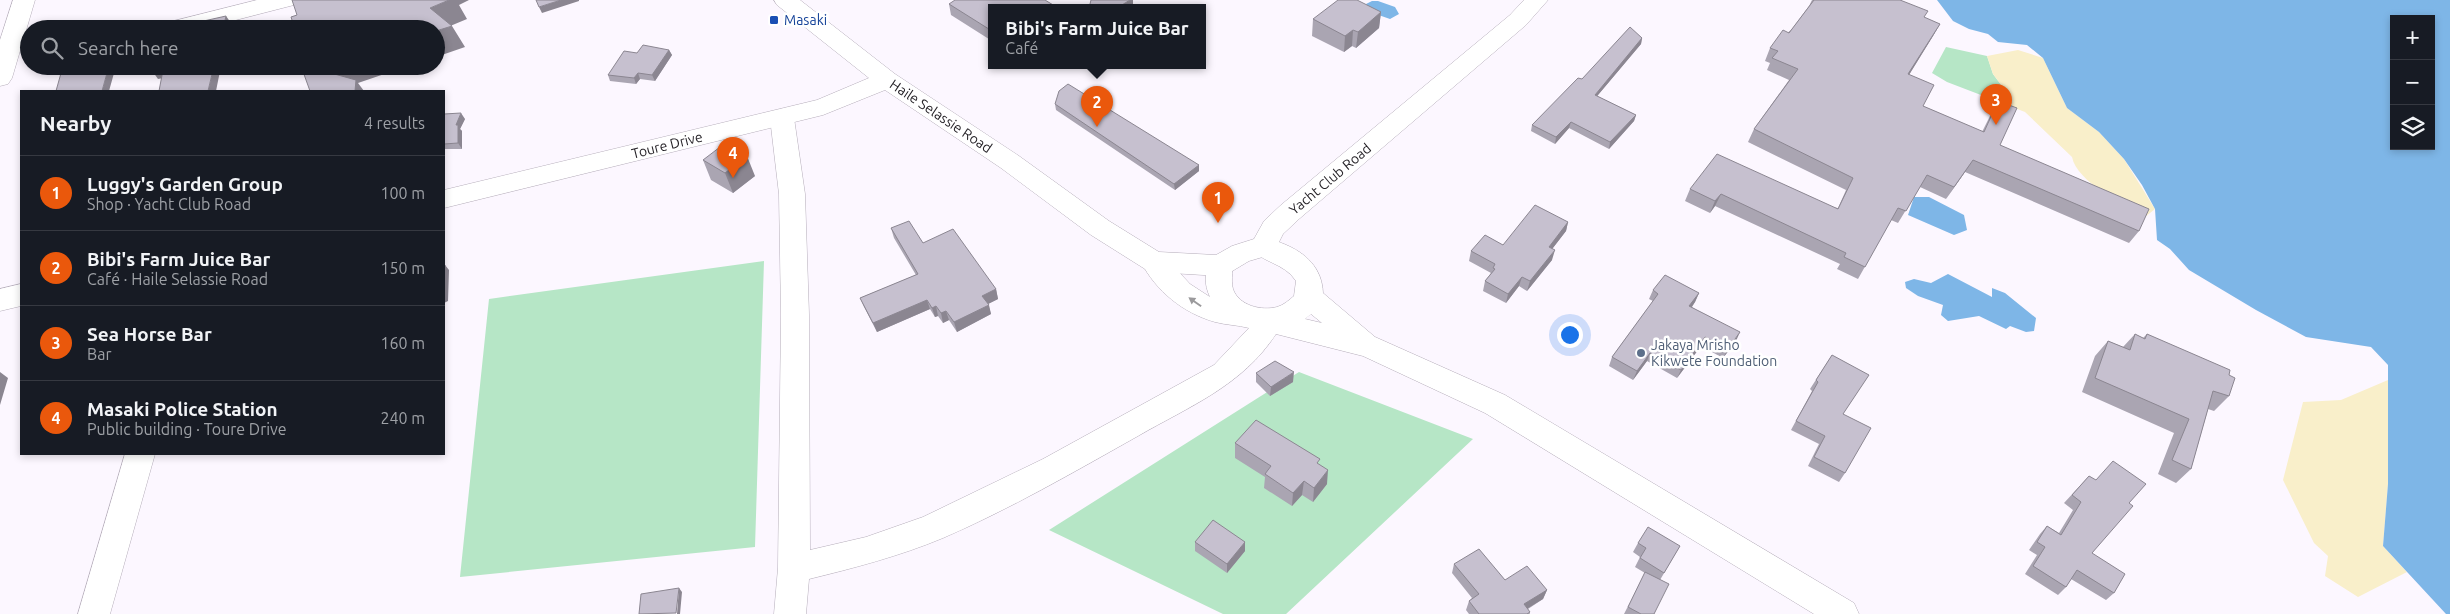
<!DOCTYPE html>
<meta charset="utf-8">
<style>
body{margin:0;font-family:Ubuntu,sans-serif;background:#242831;color:#f1f3f6}
.controls{position:absolute;right:15px;top:15px;display:grid;overflow:hidden;border-radius:0px;box-shadow:0 2px 8px #0003}
.controls button{width:45px;height:45px;display:grid;place-items:center;padding:0;border:0;border-bottom:1px solid #363941;background:#171b24;color:#f1f3f6;font:25px sans-serif}
.you{position:absolute;left:1569px;top:334px;width:18px;height:18px;margin:-12px;border:4px solid #fff;border-radius:50%;background:#1a73e8;box-shadow:0 0 0 8px #1a73e833}
.badge{display:grid;place-items:center;width:32px;height:32px;border-radius:50%;background:#ea580c;color:#fff;font-size:16px;font-weight:700}
.pin{position:absolute;translate:-50% -41px;filter:drop-shadow(0 1px 2px #0008)}
.pin::after{content:'';position:absolute;top:26px;width:18px;height:15px;background:inherit;clip-path:polygon(0 0,100% 0,50% 100%)}
.popup{position:absolute;left:988px;top:4px;width:218px;height:65px;box-sizing:border-box;display:grid;place-content:center;border-radius:0px;background:#171b24;filter:drop-shadow(0 1px 4px #0005);font-size:16px;white-space:nowrap;color:#9ea1a6}
.popup b{font-size:19px;color:#f1f3f6}
.popup::after{content:'';position:absolute;left:50%;top:100%;margin-left:-10px;border:10px solid transparent;border-top-color:#171b24}
.list{margin:0;padding:0;list-style:none}
h2{display:flex;justify-content:space-between;align-items:center;height:65px;margin:0;padding:0 20px;font-size:21px}
h2 small{font-size:16px;font-weight:400;color:#9ea1a6}
.list li{display:grid;grid-template-columns:32px 1fr auto;gap:15px;align-items:center;box-sizing:border-box;height:75px;padding:0 20px;border-top:1px solid #363941}
.list b{display:block;font-size:19px;white-space:nowrap}
.list p{margin:0;font-size:16px;white-space:nowrap;color:#9ea1a6}
.list em{font-size:16px;font-style:normal;color:#9ea1a6}
.icon{flex:none;width:28px;height:28px;fill:none;stroke:currentColor;stroke-width:2;stroke-linecap:round;stroke-linejoin:round}
.map{position:relative;flex:none;width:2450px;height:614px;overflow:hidden}
.search{position:absolute;background:#171b24;box-shadow:0 2px 8px #0003;left:20px;top:20px;width:425px;height:55px;display:flex;align-items:center;gap:12px;box-sizing:border-box;padding:0 18px;border-radius:28px;color:#9ea1a6;font-size:19px}
.panel{position:absolute;background:#171b24;box-shadow:0 2px 8px #0003;left:20px;top:90px;width:425px;height:365px;border-radius:0px}
.map>svg:first-child{display:block}
.green{fill:#b6e6c6}
.sand{fill:#f9efca}
.water{fill:#7eb6e7;fill-rule:evenodd}
.lines{fill:none;stroke-linecap:round;stroke-linejoin:round}
.minor-casing{stroke:#b5adba;stroke-width:1}
.tertiary-casing{stroke:#b5adba;stroke-width:1}
.minor{fill:#fff;fill-rule:evenodd}
.tertiary{fill:#fff;fill-rule:evenodd}
.wall{fill:#aaa5b2}
.shaded-wall{fill:#8b8691}
.building{fill:#c6c0cf;stroke:#8b8691}
.oneway{fill:#9b9a9c}
.transit-dot{fill:#1a4fb4;stroke:#fff;stroke-width:2}
.service-dot{fill:#5c6f8a;stroke:#fff;stroke-width:2}
.labels{text-anchor:middle;stroke-width:5;stroke-linejoin:round;paint-order:stroke}
.transit-label{font-size:14px;fill:#164399;stroke:#fff;text-anchor:start}
.street-label{font-size:14px;fill:#211e23;stroke:#fff}
.service-label{font-size:14px;fill:#4e5e75;stroke:#fff;text-anchor:start}
</style>
<div class="map">
<svg width="2450" height="614" viewBox="0 0 2450 614">
<rect width="100%" height="100%" fill="#fcf7ff"/>
<path class="green" d="M1946,47l41,9 6,18 9,12 -8,14 -47,-18 -15,-9z
M764,261l-9,286 -295,30 29,-278z
M1299,372l174,67 -187,175h-63l-174,-84z"/>
<path class="sand" d="M2018,50l25,8 24,50 32,24 25,27 31,50 -10,8c-22,-13 -68,-35 -73,-60l-47,-45 -31,-12 8,-14 -9,-12 -6,-18z
M2388,380v104l-5,62 24,26 -49,25 -33,-21 3,-20 -14,-13 -31,-63 20,-78 38,-2z"/>
<path class="water" d="M1937,0h513v614h-4l-63,-68 5,-62v-119l-17,-18 -65,-10 -50,-27 -67,-40 -19,-21 -13,-9 -2,-31 -13,-24 -18,-26 -25,-27 -32,-24 -24,-50 -16,-13 -29,-3 -10,-8 -19,-5 -16,-8zM2394,19h37v127h-37z
M1372,1h6l17,6 4,7 -9,5 -20,-7 -4,-8z
M1914,197h15l35,18 3,15 -13,5 -46,-20z
M1948,274l44,23v-9l13,5 31,25 -2,13 -8,1 -16,-6 -4,3 -27,-13 -31,5 -7,-6 2,-10 -25,-9 -12,-8 -1,-6 9,-3 17,4z"/>
<g class="lines">
<g class="minor-casing">
<path id="minor" d="M13,0h22l-23,78 -4,6 -8,2v-46z
M257,0h40l-3,5 -93,24h-42l3,-5z
M782,109l9,3 3,6 11,76 4,121 1,235 56,-13 57,-20 120,-58 171,-94 35,-37c-11,-3 -23,-3 -34,-6 -32,-9 -59,-31 -74,-60l4,-7 9,-3 9,3 27,29 20,13c-6,-12 -6,-26 1,-38l9,-3 9,3c6,10 1,19 4,30 6,17 29,22 44,18 7,-2 12,-7 17,-11l2,-15c-12,-19 -36,-18 -45,-34l4,-7c11,-4 18,0 29,4 22,9 38,24 39,49l52,44 130,58 349,208 5,11h-45l-329,-201 -122,-57 -87,-22c-34,52 -86,72 -138,102 -64,36 -128,73 -195,102 -43,18 -89,30 -134,41l-3,35h-32l4,-46 3,-253 -2,-121 -9,-76 3,-6zM1311,314l11,9 -17,-4z
M125,454h30l-45,160h-32z"/>
</g>
<g class="tertiary-casing">
<path id="tertiary" d="M774,0h26l95,74 124,82 90,65 50,31 57,3 16,-9 22,-7 10,-18 17,-16 229,-190 14,-15h24l-22,25 -227,194 -16,15 -10,20 -24,7 -20,12 -9,3 -66,-4 -9,-3 -54,-34 -90,-67 -116,-78 -62,25 -379,93v-18l373,-90 52,-22 -92,-73z
M21,284v22l-21,5v-22z"/>
</g>
<use href="#minor" class="minor"/>
<use href="#tertiary" class="tertiary"/>
</g>
<path class="wall" d="M1812,0h88l24,18 16,6 -7,12 -24,39 14,31 59,26 9,-18 7,-13 2,44 139,86 -10,12 -164,-71 -19,27 -26,-12 -22,36 -7,-3 -33,59 -21,-10 3,-5 -125,-58 -5,7 -25,-12 5,-12 148,19 8,-18 -98,-48 6,-13 35,-49 -22,-10 3,-7 -5,-2 5,-13 22,-19 17,-23z
M949,4l43,4v33l-41,-26z
M1381,12l-2,16 -23,20 -4,-2 -8,6 -32,-16 1,-17z
M1642,38l-1,6 -44,52 39,19 -2,6 -25,28 -40,-21 -14,16 -24,-13 1,-6 50,-46z
M669,50l3,5 -17,26 -15,-2 -4,5 -26,-3 -2,-6 29,-22z
M1115,66h13l-1,1z
M1055,104l144,61v6l-24,19 -119,-80z
M444,114l21,5 -5,10 2,2v18h-18z
M703,160l52,16 -22,17 -22,-13z
M1568,222l-2,9 -14,18v11l-25,31 -8,-5 -13,17 -23,-12 2,-10 6,-8 -22,-12 2,-10 32,-6z
M891,228l32,15 73,46 2,10 -10,5 3,10 -34,18 -8,-12 -6,3 -5,-7 -3,1 -5,-8 -53,23 -13,-25 -4,-9 56,-23 -22,-37z
M1653,290l46,3 -4,9 -3,5 44,34 -13,17 -22,-12 -24,32 -30,-17 -14,19 -24,-14 3,-9 41,-56 -4,-2z
M2135,334l8,4 4,-4 82,41v21l-15,15 -6,-2 -17,60 -15,14 -18,-9 16,-41 -92,-41 13,-36 13,-15 15,6z
M1832,355l11,59 2,59 -6,9 -31,-16 11,-22 -28,-14 21,-39 -2,-2z
M1256,373l37,9 -23,14 -14,-14z
M1235,443l92,41 -14,18 -11,-7 -10,11 -28,-18 1,-11 -30,-19z
M2089,476l40,27 -37,50 22,40 -8,7 -35,-21 -5,8 -8,8 -33,-21 12,-19 -8,-5 11,-16 7,-8 12,7 14,-23 -9,-7z
M1195,542l50,9 -18,22 -32,-22z
M1638,543l42,3 -20,34 -6,34h-30l21,-41 -10,-6 5,-10 -7,-5z
M1454,564l51,16 42,10 -4,9 -15,10 2,5h-61l-3,-4 3,-9 3,-3 -20,-25z"/>
<path class="shaded-wall" d="M449,0h20l-10,5 8,14 -24,10 -13,-21z
M561,0h18v1l-37,12 -3,-6z
M1130,0h3v4l-6,4h-10z
M1381,12l-2,16 -23,20 2,-16z
M226,16l5,7 -1,6h-7z
M1940,24l-7,12 -31,50 6,-12z
M452,26l13,21 -29,10v-26z
M1353,30l-1,16 -8,6 1,-16z
M1642,38l-1,6 -48,57 2,-6z
M669,50l3,5 -17,26 -3,-6z
M109,66h7l-7,25h-7z
M214,66h7l-5,25h-8z
M333,66h75l-50,17 6,8h-9l-35,-21z
M163,70l6,7 -11,2 -5,-7z
M638,73l2,6 -4,5 -2,-6z
M461,113l4,6 -5,10 2,2v18l-4,-6 -2,-18z
M1636,115l-2,6 -25,28 1,-7z
M1571,122l-2,6 -14,16 1,-7z
M747,156l8,20 -22,17 -8,-20z
M1973,160l-8,12 -19,27 8,-12z
M1199,165v6l-24,19 -1,-6z
M1721,194l-6,12 -5,7 5,-12z
M1568,222l-2,9 -20,26 3,-10z
M1555,250l-3,10 -25,31 3,-10z
M445,265l4,5 -1,31 -4,2z
M1522,277l-3,9 -13,17 2,-9z
M996,289l2,10 -14,7 -2,-10z
M1699,293l-4,9 -9,13 3,-9z
M927,300l3,9 -53,23 -4,-9z
M989,305l2,9 -34,18 -3,-10z
M936,306l2,10 -3,1 -3,-9z
M946,311l3,9 -6,3 -2,-10z
M1740,332l-4,9 -13,17 5,-9z
M1705,337l-4,9 -24,32 4,-8z
M1650,353l-3,8 -14,19 4,-9z
M0,372l8,6 -8,27z
M1294,372l-1,10 -23,14 1,-9z
M1328,470l-1,14 -14,18 1,-14z
M1304,481l-2,14 -10,11 1,-13z
M1245,542v9l-18,22v-9z
M679,588l3,4 -2,22h-3z
M1547,590l-4,9 -23,14 4,-9z"/>
<path class="building" d="M292,0h157l-19,8 22,18 -16,5v-2h-141l-4,-12 6,-2z
M536,0h25l-22,7z
M955,0h90l13,8h-66v23l-43,-27z
M1091,0h39l-13,8h-28z
M1338,0h19l24,12 -23,20 -5,-2 -8,6 -32,-17z
M1814,0h86l28,11 -4,6 16,7 -32,50 26,11 -11,21 61,26 14,-31 19,7 -17,37 149,64 -10,22 -166,-71 -19,27 -27,-12 -21,36 -8,-3 -33,59 -21,-10 2,-4 -125,-59 -6,7 -25,-12 27,-35 121,55 15,-31 -99,-49 44,-60 -26,-11 6,-7 -8,-3 13,-18 6,3 3,-4z
M226,16l-3,13h-55z
M1630,27l12,11 -47,57 41,20 -26,27 -39,-20 -15,15 -24,-12 46,-47 4,1z
M643,45l26,5 -17,25 -14,-2 -4,5 -26,-3 16,-24 13,2z
M63,66h46l-7,25h-46z
M154,66h60l-6,25h-49l4,-21 -10,2z
M301,66h32l-13,4 36,10 -1,11h-45z
M1068,84l131,81 -25,19 -119,-80 4,-13z
M461,113l-5,12h2v18l-14,1v-30z
M724,144l23,12 -22,17 -22,-13z
M1535,205l33,17 -19,25 6,3 -25,31 -8,-4 -14,17 -23,-13 10,-12 -2,-1 2,-4 -24,-13 14,-16 18,10z
M909,221l14,22 30,-14 43,60 -14,7 7,9 -35,17 -8,-11 -5,2 -5,-7 -4,2 -5,-8 -54,23 -13,-25 58,-24 -27,-46z
M444,265h1l-1,31z
M1665,275l34,18 -10,13 51,26 -12,17 -23,-12 -24,33 -31,-17 -13,18 -25,-14 46,-63 -5,-4z
M2135,334l10,5 2,-5 83,36 -1,5 6,3 -6,18 -16,-5 -22,78 -19,-9 17,-41 -94,-41 13,-37 22,9z
M1832,355l37,20 -26,39 28,14 -26,45 -31,-16 11,-21 -29,-15 22,-39 -2,-2z
M1275,361l19,11 -23,15 -15,-14z
M1256,420l64,39 -3,4 11,7 -14,18 -10,-7 -11,12 -28,-19 6,-8 -36,-23z
M2113,461l33,23 -17,19 4,3 -41,47 33,21 -11,19 -37,-23 -11,17 -33,-21 12,-19 -8,-5 10,-16 14,9 20,-33 -9,-7 17,-19 7,4z
M1213,520l32,22 -18,22 -32,-22z
M1648,527l32,19 -16,27 -24,-15 6,-10 -8,-5z
M1479,549l26,31 22,-14 20,24 -23,14 6,8 -3,2h-48l-10,-13 10,-7 -25,-30z
M1645,572l24,12 -15,30h-13l-13,-7z
M679,588l-3,25 -37,1 2,-20z"/>
<defs><path id="oneway-solid" d="M-6-.8H1V-3.2L6.5 0L1 3.2V.8H-6Z" transform="scale(1.25)"/></defs>
<use class="oneway" href="#oneway-solid" transform="translate(1195 302) rotate(-145)"/>
<rect class="transit-dot" x="769" y="15" width="10" height="10" rx="2.5"/>
<circle class="service-dot" cx="1641" cy="353" r="5"/>
<g class="labels">
<g class="transit-label">
<text x="784" y="25">Masaki</text>
</g>
<g class="street-label">
<text transform="translate(941 116) rotate(34)" y="5">Haile Selassie Road</text>
<text transform="translate(667 145) rotate(-14)" y="5">Toure Drive</text>
<text transform="translate(1330 179) rotate(-40)" y="5">Yacht Club Road</text>
</g>
<g class="service-label">
<text x="1651" y="350">Jakaya Mrisho<tspan x="1651" dy="16">Kikwete Foundation</tspan></text>
</g>
</g>
</svg>
<div class="controls">
<button>+</button>
<button>−</button>
<button><svg class="icon" aria-label="layers" viewBox="0 0 24 24"><path d="M12 4l9 5-9 5-9-5zM3 14l9 5 9-5"/></svg></button>
</div>
<div class="you"></div>
<div class="pin badge" style="left:1218px;top:223px">1</div>
<div class="pin badge" style="left:1097px;top:127px">2</div>
<div class="popup"><b>Bibi's Farm Juice Bar</b>Café</div>
<div class="pin badge" style="left:1996px;top:125px">3</div>
<div class="pin badge" style="left:733px;top:178px">4</div>
<div class="search"><svg class="icon" aria-label="search" viewBox="0 0 24 24"><circle cx="10" cy="10" r="6"/><path d="M15 15l6 6"/></svg>Search here</div>
<section class="panel">
<h2>Nearby<small>4 results</small></h2>
<ul class="list">
<li><span class="badge">1</span><div><b>Luggy's Garden Group</b><p>Shop · Yacht Club Road</p></div><em>100 m</em></li>
<li><span class="badge">2</span><div><b>Bibi's Farm Juice Bar</b><p>Café · Haile Selassie Road</p></div><em>150 m</em></li>
<li><span class="badge">3</span><div><b>Sea Horse Bar</b><p>Bar</p></div><em>160 m</em></li>
<li><span class="badge">4</span><div><b>Masaki Police Station</b><p>Public building · Toure Drive</p></div><em>240 m</em></li>
</ul>
</section>
</div>
